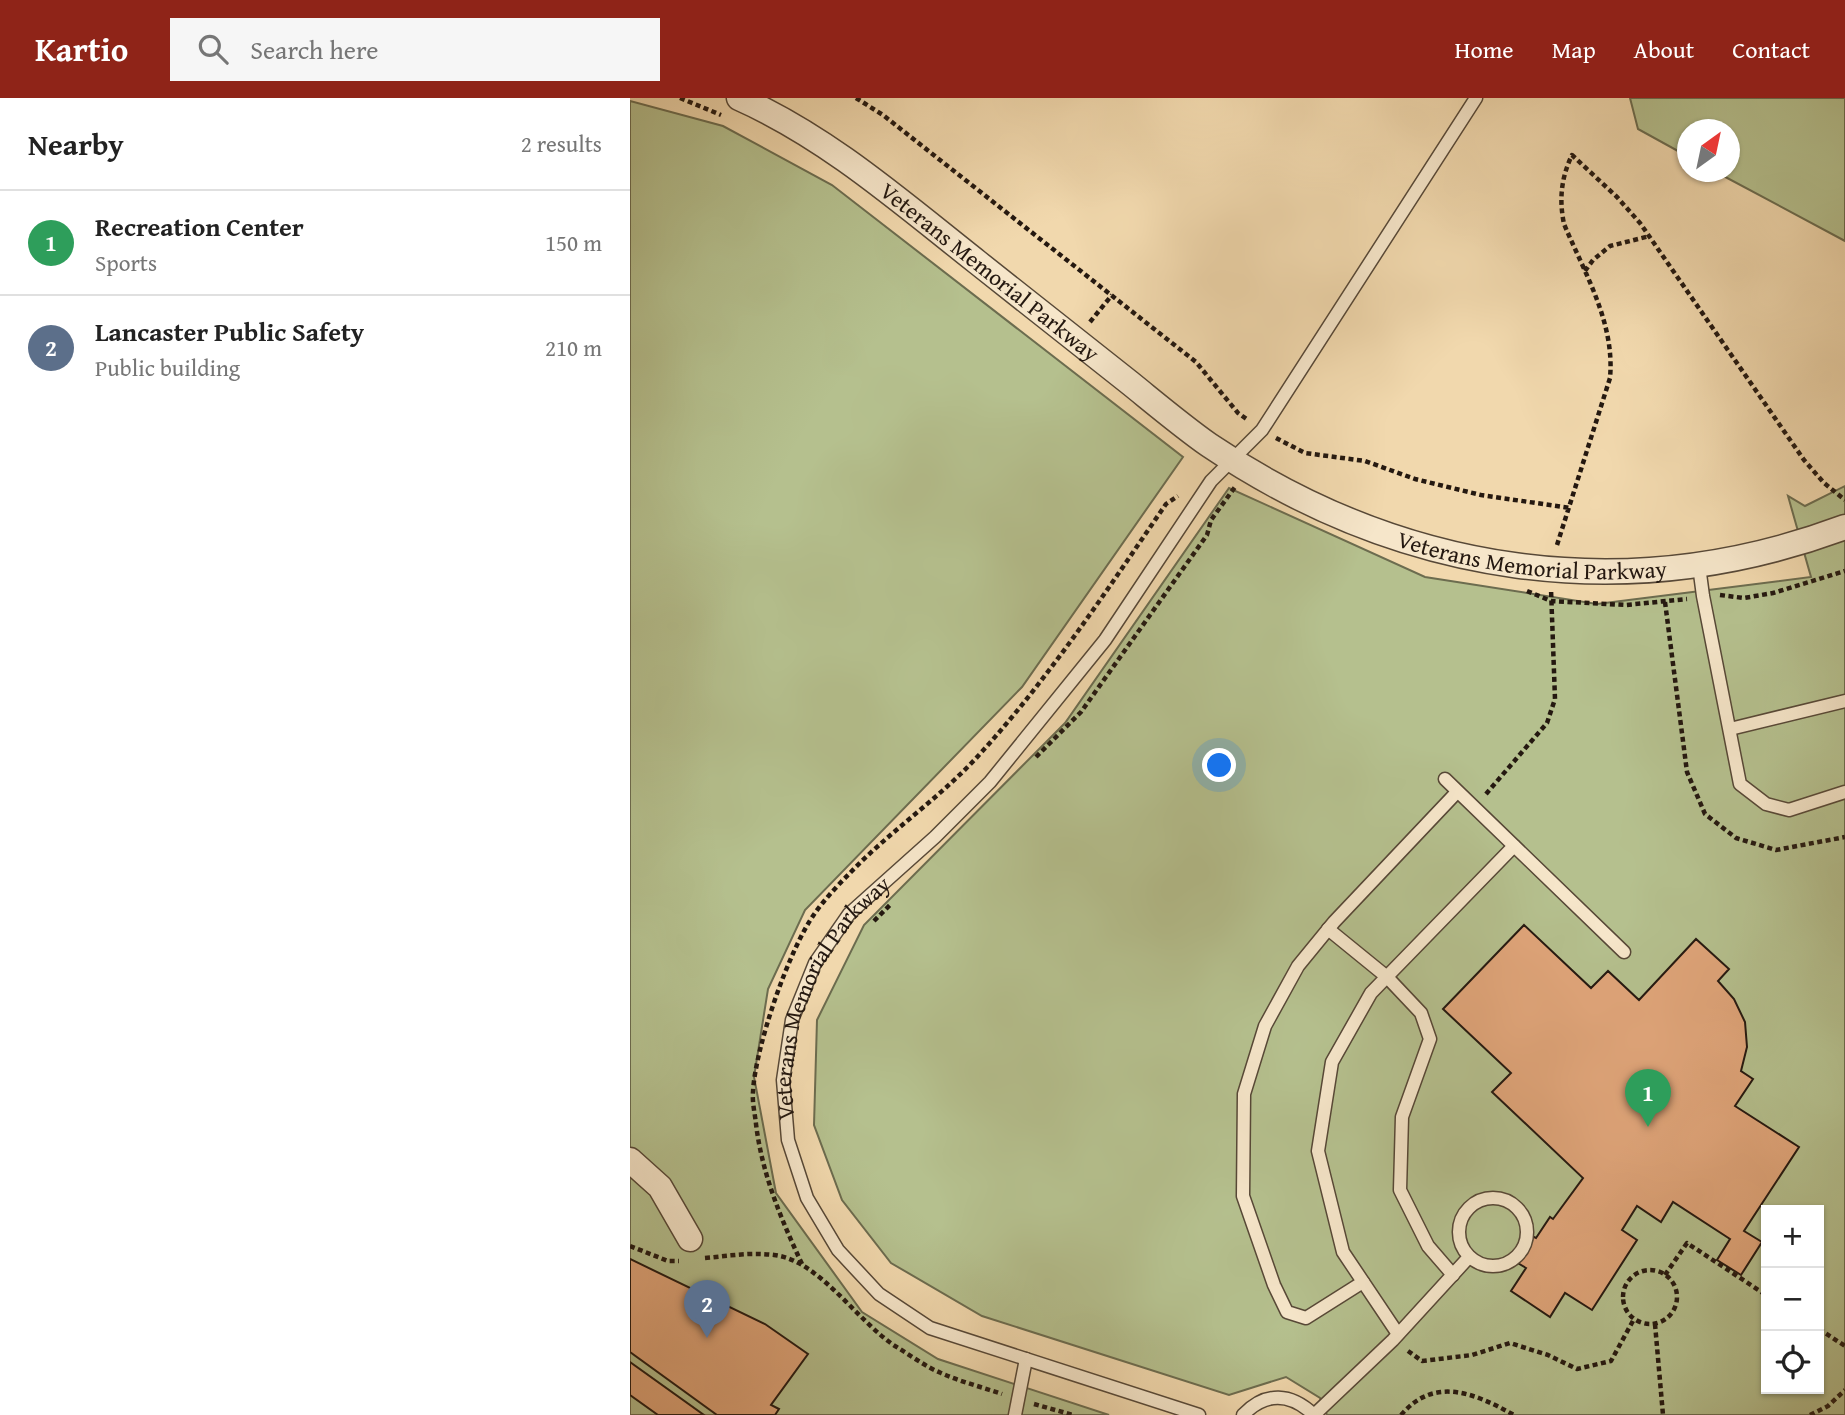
<!DOCTYPE html>
<meta charset="utf-8">
<style>
body{margin:0;font-family:"Gentium Book Plus",serif;background:#f6f6f6;color:#222}
.controls{position:absolute;right:21px;bottom:21px;display:grid;overflow:hidden;border-radius:0px;box-shadow:0 2px 5px #0004}
.controls button{width:63px;height:63px;display:grid;place-items:center;padding:0;border:0;border-bottom:2px solid #e0e0e0;background:#fff;color:#222;font:35px sans-serif}
.compass{position:absolute;left:1047px;top:21px;width:63px;height:63px;border-radius:50%;background:#fff;box-shadow:0 2px 5px #0004;rotate:33deg}
.you{position:absolute;left:590px;top:668px;width:24px;height:24px;margin:-18px;border:5px solid #fff;border-radius:50%;background:#1a73e8;box-shadow:0 0 0 10px #1a73e833}
.badge{display:grid;place-items:center;width:46px;height:46px;border-radius:50%;background:#8f2418;color:#fff;font-size:23px;font-weight:700}
.pin{position:absolute;translate:-50% -58px;filter:drop-shadow(0 2px 4px #0008)}
.pin::after{content:'';position:absolute;top:37px;width:24px;height:21px;background:inherit;clip-path:polygon(0 0,100% 0,50% 100%)}
.list{margin:0;padding:0;list-style:none}
h2{display:flex;justify-content:space-between;align-items:center;height:91px;margin:0;padding:0 28px;font-size:30px}
h2 small{font-size:23px;font-weight:400;color:#767676}
.list li{display:grid;grid-template-columns:46px 1fr auto;gap:21px;align-items:center;box-sizing:border-box;height:105px;padding:0 28px;border-top:2px solid #e0e0e0}
.list b{display:block;font-size:26px;white-space:nowrap}
.list p{margin:0;font-size:23px;white-space:nowrap;color:#767676}
.list em{font-size:23px;font-style:normal;color:#767676}
.icon{flex:none;width:38px;height:38px;fill:none;stroke:currentColor;stroke-width:2;stroke-linecap:round;stroke-linejoin:round}
.map{position:relative;flex:none;width:1215px;height:1317px;overflow:hidden}
header{display:flex;align-items:center;gap:42px;box-sizing:border-box;height:98px;padding:0 35px;background:#8f2418;color:#fff}
header strong{font-size:33px}
nav{display:flex;gap:38px;margin-inline-start:auto;font-size:24px}
.search{width:490px;height:63px;background:#f6f6f6;display:flex;align-items:center;gap:18px;box-sizing:border-box;padding:0 24px;border-radius:0px;color:#767676;font-size:26px}
main{display:flex}
aside{flex:1;background:#fff}
.map>svg:first-child{display:block}
.green{fill:#b5c08e;stroke:#6c6c4f;stroke-width:2;fill-rule:evenodd}
.building{fill:#e0a57a;stroke:#241810;stroke-width:2}
.lines{fill:none;stroke-linecap:round;stroke-linejoin:round}
.lane-casing{stroke:#574837;stroke-width:15}
.street-casing{stroke:#574837;stroke-width:27}
.path{stroke:#241810;stroke-width:4.5;stroke-dasharray:5 3.5;stroke-linecap:butt}
.lane{stroke:#f6e6ca;stroke-width:12}
.street{stroke:#f6e6ca;stroke-width:24}
.labels{text-anchor:middle;stroke-width:5;stroke-linejoin:round;paint-order:stroke}
.street-label{font-size:23px;fill:#241810;stroke:#f6e6ca}
</style>
<header>
<strong>Kartio</strong>
<div class="search"><svg class="icon" aria-label="search" viewBox="0 0 24 24"><circle cx="10" cy="10" r="6"/><path d="M15 15l6 6"/></svg>Search here</div>
<nav><a>Home</a><a>Map</a><a>About</a><a>Contact</a></nav>
</header>
<main>
<aside>
<h2>Nearby<small>2 results</small></h2>
<ul class="list">
<li><span class="badge" style="background:#2e9e5b">1</span><div><b>Recreation Center</b><p>Sports</p></div><em>150 m</em></li>
<li><span class="badge" style="background:#5c6f8a">2</span><div><b>Lancaster Public Safety</b><p>Public building</p></div><em>210 m</em></li>
</ul>
</aside>
<div class="map">
<svg width="1215" height="1317" viewBox="0 0 1215 1317">
<rect width="100%" height="100%" fill="#f1d8ad"/>
<filter id="stains"><feTurbulence type="fractalNoise" baseFrequency=".00286" numOctaves="4"/><feColorMatrix values="0 0 0 0 .2 0 0 0 0 .09 0 0 0 0 .02 0 0 0 .5 -.17"/></filter>
<radialGradient id="worn" r=".72"><stop offset=".6" stop-color="#630" stop-opacity="0"/><stop offset="1" stop-color="#630" stop-opacity=".3"/></radialGradient>
<path class="green" d="M1000,0h215v143l-129,-69h14v-42h-42l-1,26 -49,-27z
M0,3l93,25 109,59 351,272 -161,230 -217,223 -37,79 -14,88 22,116 86,119 76,47 171,56h-479z
M1215,388v929h-518l-7,-17 -34,-21 -57,18 -247,-79 -91,-53 -49,-63 -28,-75 3,-105 47,-95 201,-202 164,-235 196,89 172,27 214,-27 -23,-81 17,10zM1136,1112h53v179h-53z"/>
<path class="building" d="M894,827l67,63 17,-17 31,29 57,-61 33,30 -11,12 16,18 11,23 2,25 -6,24 12,8 -18,27 64,41 -55,84 18,11 -21,33 -24,-15 13,-21 -57,-37 -12,20 -24,-16 -15,24 15,10 -45,70 -27,-17 -15,24 -39,-26 15,-23 -10,-6 16,-26 4,2 14,-21 3,2 30,-41 -91,-86 19,-19 -68,-64z
M0,1161l135,65 43,30 -37,51 8,4 -4,6h-58l-87,-63z
M0,1264l74,53h-46l-28,-20z"/>
<g class="lines">
<g class="lane-casing">
<g id="lane">
<path d="M1069,468l4,30 37,188 26,20 23,6 56,-18"/>
<path d="M1100,631l115,-28"/>
<path d="M815,681l179,173"/>
<path d="M698,831l59,48 34,36 9,26 -28,78 -2,73 28,56 25,29"/>
<circle cx="863" cy="1134" r="34"/>
<path d="M733,1184l-57,36 -19,-6 -13,-27 -31,-89 1,-102 21,-68 33,-60 36,-44 123,-130"/>
<path d="M768,1236l-55,-82 -25,-101 14,-89 39,-69 143,-147"/>
<path d="M385,1317l11,-56"/>
<path id="s1" d="M569,1317l-269,-87 -51,-34 -41,-44 -31,-52 -19,-58 -5,-60 9,-60 23,-57 34,-49 86,-77 55,-55 115,-142 106,-159 51,-51 214,-332"/>
<path d="M613,1317c23,-24 48,-22 71,0"/>
<path d="M684,1317l79,-75 76,-83"/>
</g>
</g>
<g class="street-casing">
<g id="street">
<path id="s2" d="M109,0c88,39 162,104 238,164 51,40 102,81 153,121 26,21 52,43 79,62 193,130 416,164 636,82"/>
<path d="M0,1062l30,27 30,52"/>
</g>
</g>
<path class="path" d="M50,0l41,17
M226,0l27,17 313,247 42,51 10,7
M955,173l8,-11 17,-14 40,-10
M460,224l22,-27
M646,340l29,15 60,8 50,18 66,16 89,13
M927,447l53,-167c5,-55 -25,-104 -46,-154 -5,-24 -3,-46 8,-69l45,42 23,26 164,237 20,23 21,17
M897,493l24,10 75,4 61,-6
M1090,497l24,3 29,-5 72,-22
M1035,504l22,170 18,42 31,24 40,12 69,-13
M406,659l45,-45 126,-177 4,-15 24,-33
M856,696l61,-71 8,-24 -4,-110
M244,823l18,-18
M0,1148l38,15h11
M75,1160c23,-2 45,-6 69,-3 45,5 83,66 121,91 15,9 31,21 46,27 20,9 41,14 61,21
M172,1166c-21,-45 -40,-90 -46,-140 -1,-10 -4,-22 -3,-32 2,-44 36,-143 62,-179 10,-14 23,-28 35,-40 40,-42 90,-75 129,-118 71,-78 128,-165 187,-251l12,-8
M993 1199a27 27 0 1 1 54 0a27 27 0 1 1-54 0Z
M1035,1177l22,-32 79,52
M1025,1226l8,91
M1189,1231l26,17
M778,1253l14,10 50,-6 38,-12 38,12 29,14 34,-8 23,-42
M404,1306l39,11
M771,1317c34,-40 75,-21 113,0
M1180,1317l18,-9 17,-16"/>
<use href="#lane" class="lane"/>
<use href="#street" class="street"/>
</g>
<g class="labels">
<g class="street-label">
<text dy="8" stroke="none"><textPath href="#s2" startOffset="306">Veterans Memorial Parkway</textPath></text>
<text dy="8" stroke="none"><textPath href="#s2" startOffset="933">Veterans Memorial Parkway</textPath></text>
<text dy="8" stroke="none"><textPath href="#s1" startOffset="682">Veterans Memorial Parkway</textPath></text>
</g>
</g>
<rect width="100%" height="100%" filter="url(#stains)"/>
<rect width="100%" height="100%" fill="url(#worn)"/>
</svg>
<div class="controls">
<button>+</button>
<button>−</button>
<button><svg class="icon" aria-label="locate" viewBox="0 0 24 24"><circle cx="12" cy="12" r="6"/><path d="M12 2v4M12 18v4M2 12h4M18 12h4"/></svg></button>
</div>
<svg class="compass" viewBox="-18 -18 36 36"><path d="M0-13l5 13h-10z" fill="#e53935"/><path d="M0 13l5-13h-10z" fill="#767676"/></svg>
<div class="you"></div>
<div class="pin badge" style="left:1018px;top:1029px;background:#2e9e5b">1</div>
<div class="pin badge" style="left:77px;top:1240px;background:#5c6f8a">2</div>
</div>
</main>
